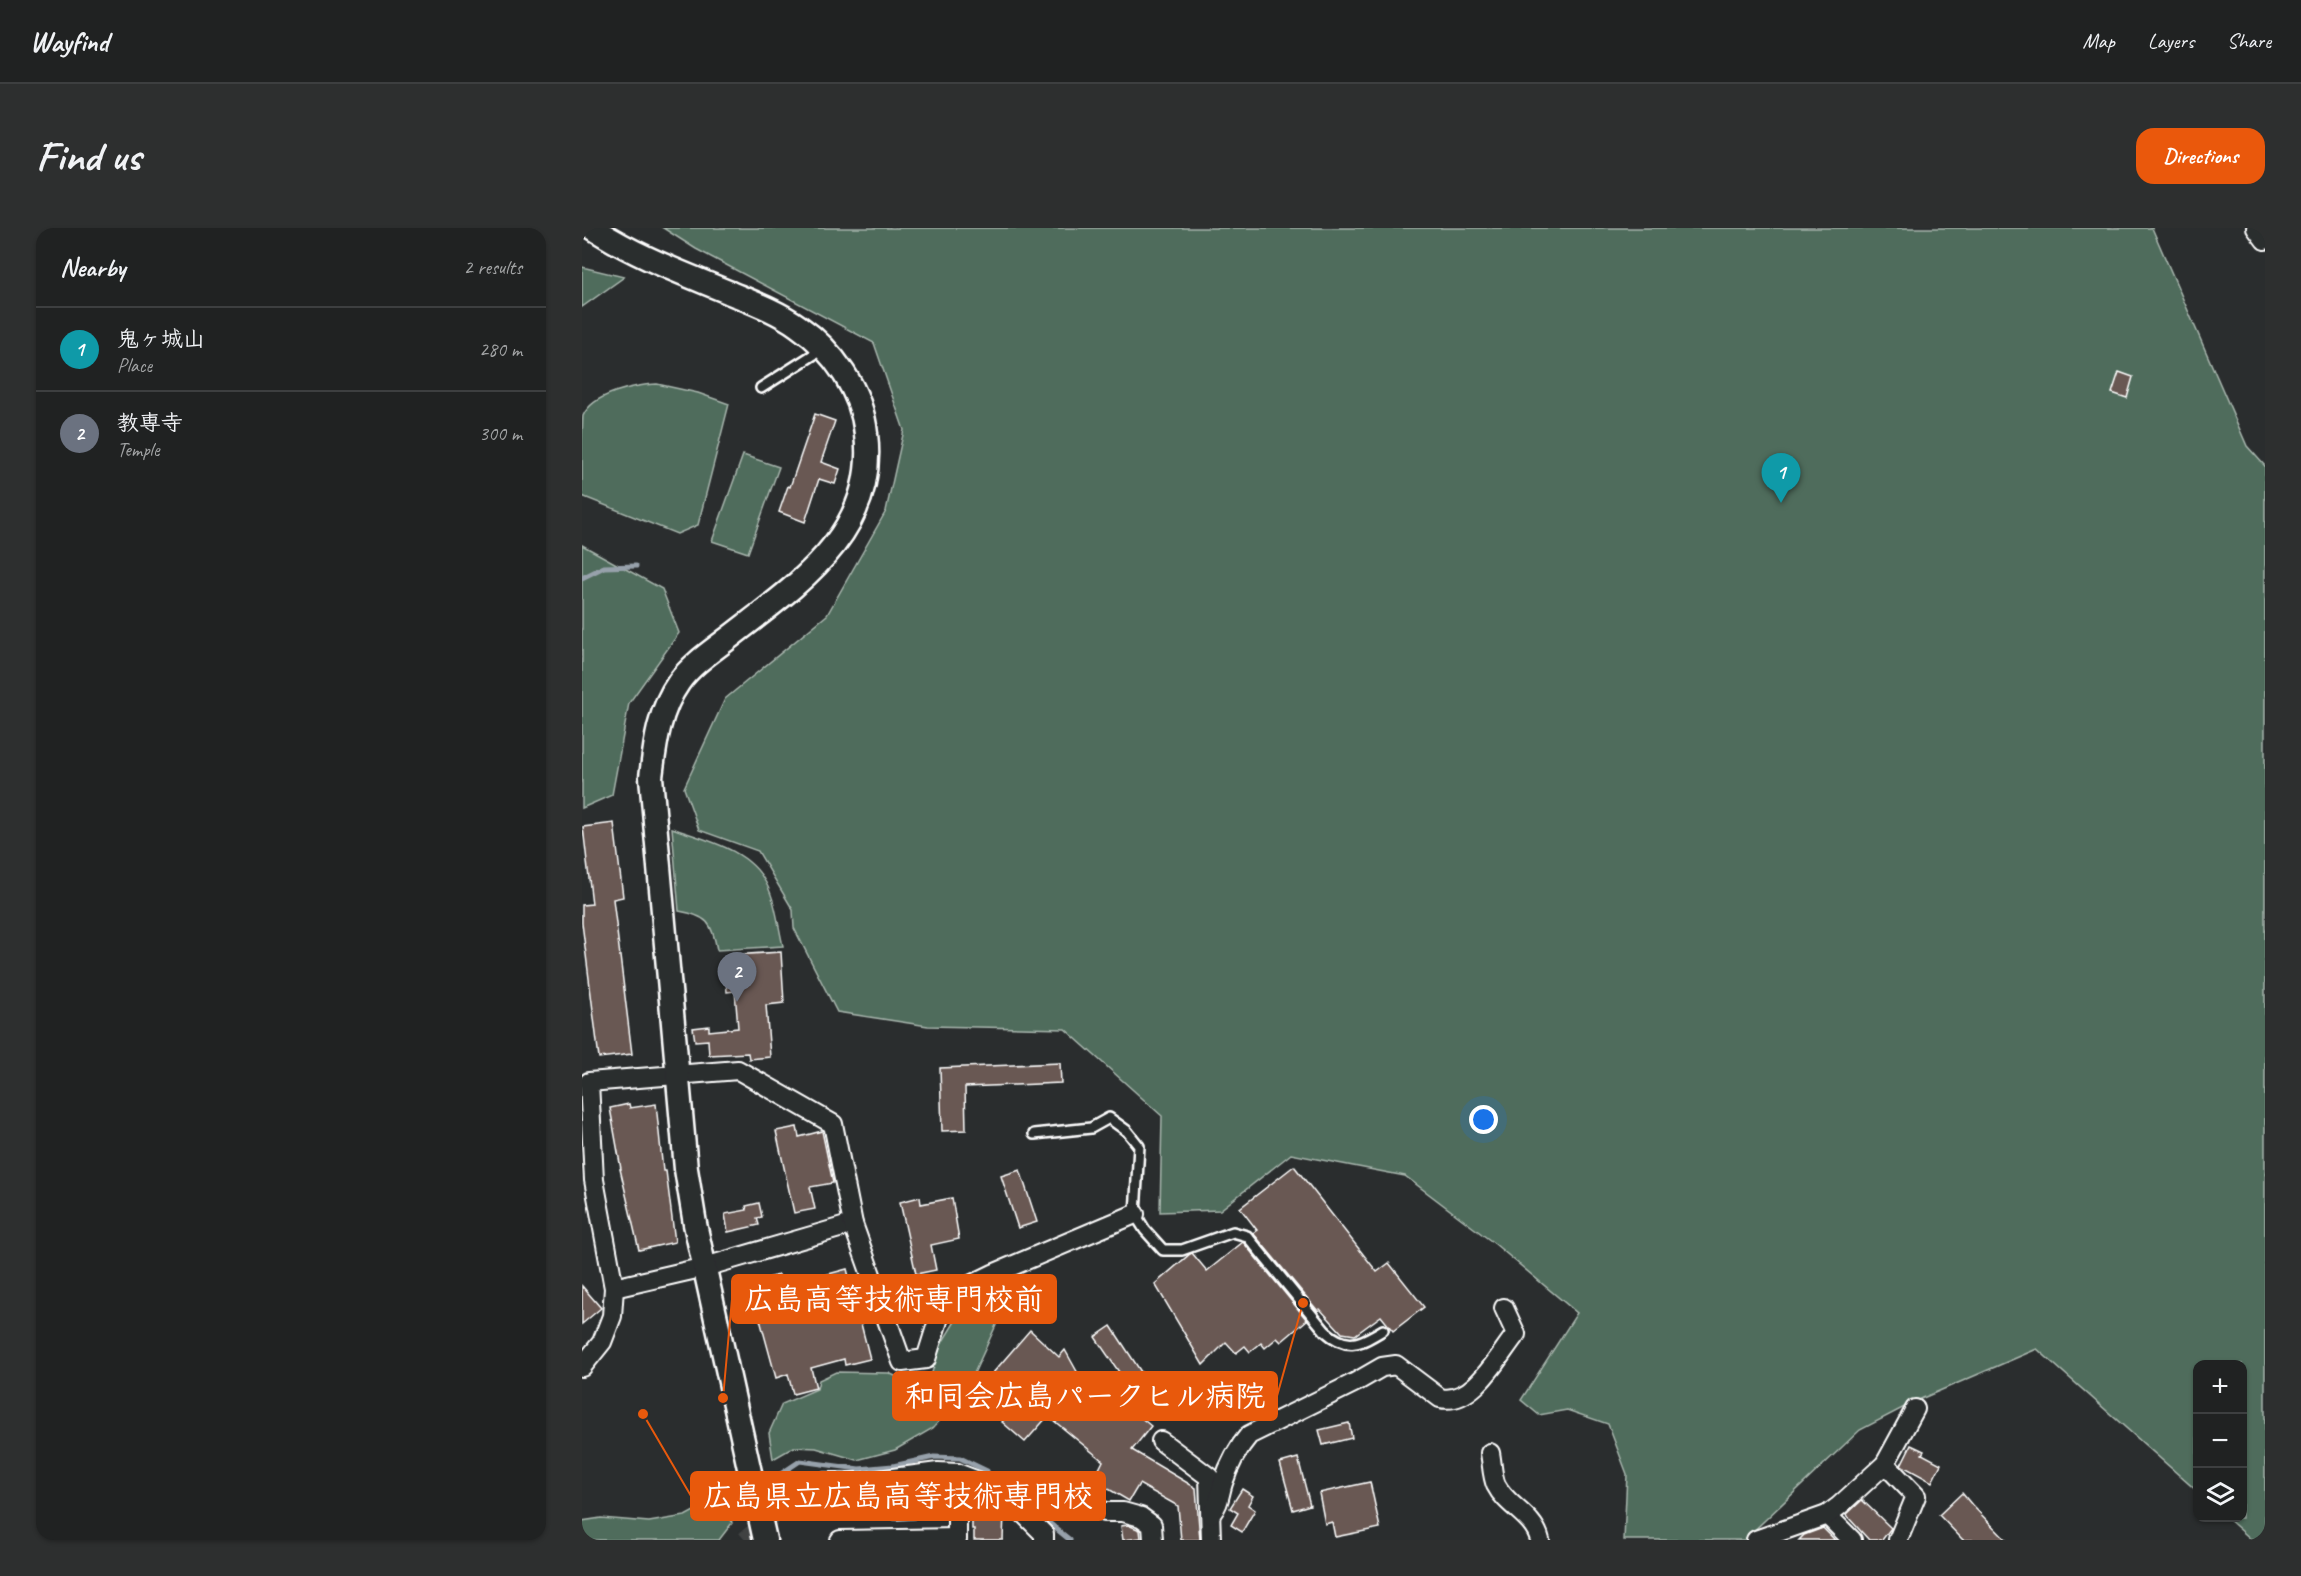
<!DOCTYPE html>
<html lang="en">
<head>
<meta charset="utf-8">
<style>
  :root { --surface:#202222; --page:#2d2f2f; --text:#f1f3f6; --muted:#a2a4a5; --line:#3d3f40; --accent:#ea580c }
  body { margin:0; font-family:Caveat,"Klee One",sans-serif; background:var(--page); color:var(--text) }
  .controls { position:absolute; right:18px; bottom:18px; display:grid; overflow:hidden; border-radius:12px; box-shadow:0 2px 4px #0004 }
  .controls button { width:54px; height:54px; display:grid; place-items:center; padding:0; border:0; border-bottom:2px solid var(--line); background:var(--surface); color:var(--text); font:30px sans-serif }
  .you { position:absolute; left:902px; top:892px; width:21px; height:21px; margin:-15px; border:4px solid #fff; border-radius:50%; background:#1a73e8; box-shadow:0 0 0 9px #1a73e833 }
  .badge { display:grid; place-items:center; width:39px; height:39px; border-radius:50%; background:var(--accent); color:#fff; font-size:20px; font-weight:700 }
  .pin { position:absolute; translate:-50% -50px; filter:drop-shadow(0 2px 3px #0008) }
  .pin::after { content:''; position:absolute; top:32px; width:21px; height:18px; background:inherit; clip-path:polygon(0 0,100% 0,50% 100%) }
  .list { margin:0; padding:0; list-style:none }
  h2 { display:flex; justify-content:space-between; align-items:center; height:78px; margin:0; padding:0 24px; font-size:26px }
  h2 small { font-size:20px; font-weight:400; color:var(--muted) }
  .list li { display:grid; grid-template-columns:39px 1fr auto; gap:18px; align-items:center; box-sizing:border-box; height:84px; padding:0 24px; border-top:2px solid var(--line) }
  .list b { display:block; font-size:22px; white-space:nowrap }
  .list p { margin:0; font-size:20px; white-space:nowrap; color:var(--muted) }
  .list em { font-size:20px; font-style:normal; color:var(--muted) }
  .icon { flex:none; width:33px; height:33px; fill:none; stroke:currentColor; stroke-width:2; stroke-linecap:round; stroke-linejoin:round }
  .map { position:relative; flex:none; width:1683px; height:1312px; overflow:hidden; border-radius:18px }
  header { display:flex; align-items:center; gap:36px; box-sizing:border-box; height:84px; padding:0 30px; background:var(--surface); border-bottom:2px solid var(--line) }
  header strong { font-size:28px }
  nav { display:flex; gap:33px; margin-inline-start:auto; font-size:21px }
  .intro { display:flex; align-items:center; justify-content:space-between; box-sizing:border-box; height:144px; padding:0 36px }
  h1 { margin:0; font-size:42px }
  .button { padding:15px 27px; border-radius:18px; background:var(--accent); color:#fff; font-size:21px; font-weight:700 }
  main { display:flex; gap:36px; padding:0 36px }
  aside { flex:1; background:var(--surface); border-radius:18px; box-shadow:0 2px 4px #0004 }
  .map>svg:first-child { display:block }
  .green { fill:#506c5c; stroke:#a8b6ae; stroke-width:1.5 }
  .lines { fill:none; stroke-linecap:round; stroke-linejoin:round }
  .stream { stroke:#97a1ab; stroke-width:5 }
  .building { fill:#695852; stroke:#fff; stroke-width:1.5 }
  .minor-tunnel { stroke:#3f4243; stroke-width:18; stroke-dasharray:18 9; stroke-linecap:butt }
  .service-casing { stroke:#fff; stroke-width:14 }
  .minor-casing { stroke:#fff; stroke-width:22 }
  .tertiary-casing { stroke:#fff; stroke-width:27 }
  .service { stroke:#2a2d2e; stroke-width:9 }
  .minor { stroke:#2a2d2e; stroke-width:18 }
  .tertiary { stroke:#2a2d2e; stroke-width:22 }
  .leader { fill:none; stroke:#e8590c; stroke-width:2 }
  .callout-dot { fill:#e8590c; stroke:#2a2d2e; stroke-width:2 }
  .callout { fill:#e8590c; stroke:#e8590c; stroke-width:2 }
  .callout-label { font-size:30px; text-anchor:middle; font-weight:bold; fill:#fff }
</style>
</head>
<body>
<header>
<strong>Wayfind</strong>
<nav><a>Map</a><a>Layers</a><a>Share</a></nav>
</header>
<div class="intro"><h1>Find us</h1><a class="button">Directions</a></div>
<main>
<aside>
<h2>Nearby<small>2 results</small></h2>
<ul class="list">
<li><span class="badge" style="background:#0f9aa8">1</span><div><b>鬼ヶ城山</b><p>Place</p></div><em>280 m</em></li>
<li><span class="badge" style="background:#6b7280">2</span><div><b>教専寺</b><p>Temple</p></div><em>300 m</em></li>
</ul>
</aside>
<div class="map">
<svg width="1683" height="1312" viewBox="0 0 1683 1312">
  <rect width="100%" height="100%" fill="#2a2d2e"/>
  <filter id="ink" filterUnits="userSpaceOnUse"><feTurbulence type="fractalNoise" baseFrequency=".0167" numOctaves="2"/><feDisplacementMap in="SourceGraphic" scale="12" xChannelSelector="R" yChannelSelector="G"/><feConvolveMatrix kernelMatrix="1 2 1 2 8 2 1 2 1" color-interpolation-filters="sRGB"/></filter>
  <g filter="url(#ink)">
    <g class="green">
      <path d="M 81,0 L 1570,0 L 1665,218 L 1683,238 L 1683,1312 L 1670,1312 L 1645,1290 L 1660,1290 L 1660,1136 L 1616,1136 L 1615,1263 L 1455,1121 L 1334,1173 L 1278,1202 L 1162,1312 L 1042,1312 L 1045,1246 L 1026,1196 L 985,1182 L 957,1187 L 939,1172 L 995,1085 L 913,1016 L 823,948 L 709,926 L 638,982 L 578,984 L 580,888 L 483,801 L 346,798 L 255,784 L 212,700 L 211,682 L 176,623 L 117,602 L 102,560 L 143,471 L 245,387 L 304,283 L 322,202 L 292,115 L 114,21 Z"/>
      <path d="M 0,39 L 42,49 L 0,79 Z"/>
      <path d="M 75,156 L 116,165 L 147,176 L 116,297 L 95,306 L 0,268 C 0,255 0,196 1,188 C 11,165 53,157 75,156 Z"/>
      <path d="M 161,227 L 197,239 L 166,325 L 130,313 Z"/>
      <path d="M 0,317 L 80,361 L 97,405 L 47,475 L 30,567 L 0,580 Z"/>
      <path d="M 90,600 C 123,612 167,621 184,655 C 194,674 196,697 201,718 L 135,722 C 130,694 125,688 97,683 Z"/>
      <path d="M 411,1063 L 419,1074 L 415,1095 L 383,1165 L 351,1200 L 313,1222 L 275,1232 L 234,1220 L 212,1219 L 191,1231 L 187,1205 L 200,1176 L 235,1161 L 237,1152 L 254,1144 L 307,1145 L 321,1152 L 337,1154 L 349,1148 L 358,1118 L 383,1077 Z"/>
      <path d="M 145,1274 L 150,1295 L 137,1312 L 0,1312 L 0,1293 L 19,1290 L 67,1294 L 103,1288 L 125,1276 Z"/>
    </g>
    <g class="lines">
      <g class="stream">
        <path d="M 0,350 L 22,339 L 54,338"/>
        <path d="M 191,1251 L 218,1233 L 277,1241 L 311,1238 L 352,1229 L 378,1230 L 405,1243"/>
        <path d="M 450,1281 L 488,1312"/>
      </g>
    </g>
    <g class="building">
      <path d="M 1537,144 L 1551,149 L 1545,170 L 1530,165 Z"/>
      <path d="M 233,186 L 253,193 L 239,234 L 258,241 L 253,256 L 237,251 L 223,294 L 197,284 L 206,258 L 208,259 Z"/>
      <path d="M 32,595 L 41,669 L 31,671 L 50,826 L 17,830 L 0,695 L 0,677 L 10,676 L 1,599 Z"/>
      <path d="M 199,724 L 202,775 L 184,777 L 188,829 L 167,831 L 166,825 L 127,827 L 126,812 L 113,813 L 111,800 L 127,798 L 127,803 L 156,800 L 153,763 L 145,764 L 143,740 L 152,739 L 151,727 Z"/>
      <path d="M 478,835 L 479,855 L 383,859 L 384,902 L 360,903 L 358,840 Z"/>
      <path d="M 47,876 L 48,880 L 74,876 L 81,943 L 84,943 L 93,1014 L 57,1022 L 38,941 L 39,941 L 28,880 Z"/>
      <path d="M 215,899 L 217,909 L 240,903 L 251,955 L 228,959 L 233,981 L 212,985 L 194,903 Z"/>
      <path d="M 712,938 L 795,1044 L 807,1035 L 842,1079 L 811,1103 L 799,1088 L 773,1107 L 760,1105 L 738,1081 L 736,1083 L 671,1005 L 675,1002 L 658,980 Z"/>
      <path d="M 438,942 L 455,994 L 436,1000 L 419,948 Z"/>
      <path d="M 338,969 L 339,976 L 370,970 L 377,1011 L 349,1017 L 354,1042 L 334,1046 L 318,974 Z"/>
      <path d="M 177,975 L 180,989 L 175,990 L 177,997 L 146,1004 L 143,986 L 165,982 L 164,978 Z"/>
      <path d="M 661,1014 L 725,1092 L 699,1114 L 695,1110 L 683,1120 L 679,1115 L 668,1124 L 663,1118 L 654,1125 L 644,1114 L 621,1137 L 573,1056 L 608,1026 L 610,1025 L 625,1043 Z"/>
      <path d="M 265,1041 L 288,1131 L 263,1137 L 262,1131 L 229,1140 L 234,1160 L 211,1166 L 206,1146 L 194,1150 L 168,1055 L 197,1047 L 206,1082 L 211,1081 L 212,1083 L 240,1076 L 239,1073 L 245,1072 L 239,1048 Z"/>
      <path d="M 0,1058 L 19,1080 L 0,1096 Z"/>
      <path d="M 529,1098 L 565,1153 L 550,1163 L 513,1109 Z"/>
      <path d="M 448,1102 L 477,1129 L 483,1122 L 502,1156 L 509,1148 L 569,1198 L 550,1222 L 614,1260 L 618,1312 L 599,1312 L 596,1278 L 557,1256 L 547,1273 L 525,1260 L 519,1270 L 505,1265 L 521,1233 L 466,1188 L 443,1214 L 420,1194 L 433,1179 L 404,1153 Z"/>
      <path d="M 767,1195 L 770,1210 L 741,1217 L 737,1202 Z"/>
      <path d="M 1329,1217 L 1342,1223 L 1340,1226 L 1359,1236 L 1350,1254 L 1319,1237 Z"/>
      <path d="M 716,1230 L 728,1277 L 711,1282 L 698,1235 Z"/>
      <path d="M 788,1254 L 798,1300 L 753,1309 L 750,1294 L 743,1296 L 737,1265 Z"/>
      <path d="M 660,1261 L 671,1268 L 666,1277 L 673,1282 L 660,1304 L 649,1297 L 656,1285 L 648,1280 Z"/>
      <path d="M 1380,1265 L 1390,1277 L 1424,1312 L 1381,1312 L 1357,1287 Z"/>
      <path d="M 331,1269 L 332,1291 L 312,1292 L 310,1270 Z"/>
      <path d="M 1280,1272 L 1309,1300 L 1300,1312 L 1287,1312 L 1264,1287 Z"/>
      <path d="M 390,1273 L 408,1274 L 413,1277 L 412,1284 L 422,1284 L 421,1312 L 392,1312 L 392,1301 L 390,1301 Z"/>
      <path d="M 546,1297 L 558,1302 L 559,1310 L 541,1312 L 539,1298 Z"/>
      <path d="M 1241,1300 L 1253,1312 L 1217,1312 L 1222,1307 Z"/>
    </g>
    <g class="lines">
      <path class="minor-tunnel" d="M 163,1312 L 189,1290"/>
      <g class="service-casing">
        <g id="service">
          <path d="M 179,160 L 242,120"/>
          <path d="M 452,906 L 509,900 L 527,890 L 545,903 L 557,918 L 553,986 L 563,1002 L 581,1022 L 600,1022 L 651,1004 L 665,1008 L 743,1103 C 765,1123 778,1116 801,1102"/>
        </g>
      </g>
      <g class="minor-casing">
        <g id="minor">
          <path d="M 1674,0 L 1683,12"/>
          <path d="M 32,1060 L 123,1039 L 271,996"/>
          <path d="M 0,1139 L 20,1114 L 30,1088 L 32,1060 L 12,952 L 7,854 L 156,842 L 251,896 L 271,996 L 320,1134 L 344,1131 L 359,1083 L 370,1066 L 411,1046 L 553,986"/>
          <path d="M 579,1213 L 627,1249 L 629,1312"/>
          <path d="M 908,1225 C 910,1234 910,1248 914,1257 C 925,1279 952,1287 958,1312"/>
          <path d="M 1303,1236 L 1334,1268 L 1316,1312"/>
          <path d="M 375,1245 L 375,1312"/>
          <path d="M 435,1279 L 448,1266 L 490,1271 L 523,1284 L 541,1284 L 559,1289 L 570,1297 L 571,1312"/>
          <path d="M 197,1283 L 242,1254 L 281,1254 L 356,1244 L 375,1245 L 401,1255 L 435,1279 L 462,1306 L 462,1312"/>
          <path d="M 629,1286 C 638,1275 637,1267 641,1255 C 647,1237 655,1221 667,1207 L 774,1154 L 800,1139 L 814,1137 L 858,1170 C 891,1178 916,1128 934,1106 L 922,1080"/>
          <path d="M 1245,1287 L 1270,1312"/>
          <path d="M 258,1312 L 375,1310"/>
          <path d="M 1174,1312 L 1245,1287 L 1257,1278 L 1303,1236 L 1333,1181"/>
        </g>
      </g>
      <g class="tertiary-casing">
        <path id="tertiary" d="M 11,0 C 53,28 100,45 146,64 C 170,74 195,83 216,98 C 251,122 280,163 284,206 C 296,304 216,356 148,409 C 130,423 110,436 97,454 C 77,482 73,516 69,549 L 104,941 L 113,996 L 183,1312"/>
      </g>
      <use href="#service" class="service"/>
      <use href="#minor" class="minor"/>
      <use href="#tertiary" class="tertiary"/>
    </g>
  </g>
  <path class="leader" d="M141 1170L150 1071M721 1075L695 1168M61 1186L109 1268"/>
  <g class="callout-dot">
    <circle cx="141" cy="1170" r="6"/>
    <circle cx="721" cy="1075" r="6"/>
    <circle cx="61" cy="1186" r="6"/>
  </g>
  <g class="callout">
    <rect x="150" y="1047" width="324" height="48" rx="6"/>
    <rect x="311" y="1144" width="384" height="48" rx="6"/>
    <rect x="109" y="1244" width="414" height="48" rx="6"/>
  </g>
  <g class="callout-label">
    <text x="312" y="1081">広島高等技術専門校前</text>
    <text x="503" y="1178">和同会広島パークヒル病院</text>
    <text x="316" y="1278">広島県立広島高等技術専門校</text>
  </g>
</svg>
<div class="controls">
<button>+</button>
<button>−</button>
<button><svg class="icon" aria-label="layers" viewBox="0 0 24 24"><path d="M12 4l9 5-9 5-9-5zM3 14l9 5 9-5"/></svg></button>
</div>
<div class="you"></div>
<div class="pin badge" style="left:1199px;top:275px;background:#0f9aa8">1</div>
<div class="pin badge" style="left:155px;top:774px;background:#6b7280">2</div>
</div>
</main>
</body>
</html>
